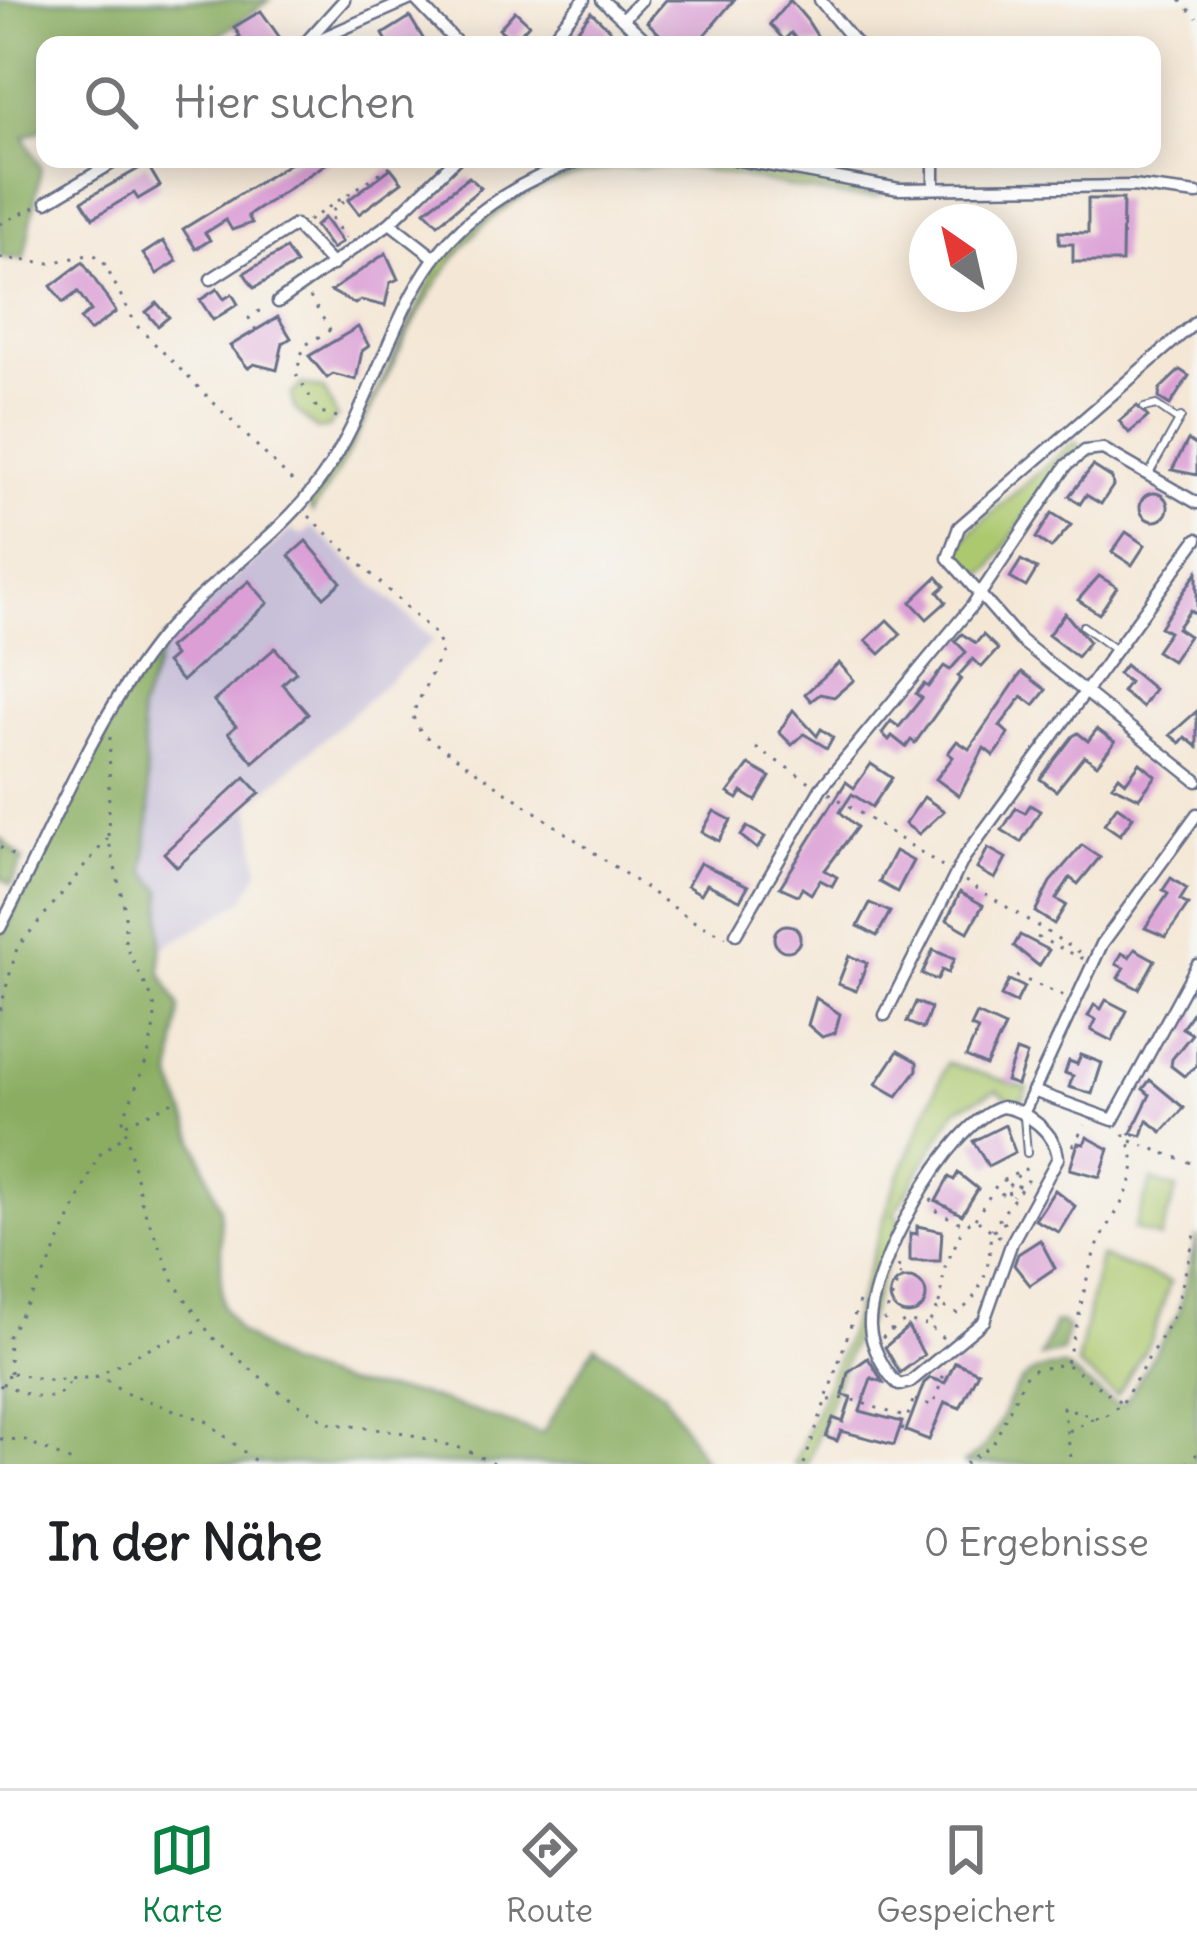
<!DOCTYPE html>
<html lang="de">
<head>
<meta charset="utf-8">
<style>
  :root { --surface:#fff; --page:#f6f6f6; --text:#202124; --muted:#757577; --line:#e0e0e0; --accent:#0b8043 }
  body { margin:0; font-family:Delius,sans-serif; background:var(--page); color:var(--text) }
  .compass { position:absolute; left:909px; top:204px; width:108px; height:108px; border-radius:50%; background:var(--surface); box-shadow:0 6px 30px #0003; rotate:326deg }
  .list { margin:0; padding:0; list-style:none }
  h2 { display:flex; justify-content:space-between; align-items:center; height:156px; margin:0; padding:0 48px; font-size:51px }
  h2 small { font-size:39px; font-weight:400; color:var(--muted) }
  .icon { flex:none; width:66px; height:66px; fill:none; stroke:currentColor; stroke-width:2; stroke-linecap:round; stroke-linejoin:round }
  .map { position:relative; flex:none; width:1197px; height:1464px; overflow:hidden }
  .search { position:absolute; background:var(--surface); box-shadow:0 6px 30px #0003; left:36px; right:36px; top:36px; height:132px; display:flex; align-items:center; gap:30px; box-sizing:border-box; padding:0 42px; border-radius:24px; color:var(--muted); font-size:45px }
  .sheet { height:324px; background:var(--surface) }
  nav { display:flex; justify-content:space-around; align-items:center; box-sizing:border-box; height:168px; border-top:3px solid var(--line); background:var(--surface); font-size:33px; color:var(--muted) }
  nav a { display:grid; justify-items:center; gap:6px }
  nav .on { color:var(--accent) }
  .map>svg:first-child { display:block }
  .industrial { fill:#c8bfd8 }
  .green { fill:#adc970; stroke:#647c67; stroke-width:3 }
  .forest { fill:#8aad62; stroke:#526e60; stroke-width:3 }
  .building { fill:#db9fd6 }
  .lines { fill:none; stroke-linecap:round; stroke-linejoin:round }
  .service-casing { stroke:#676f88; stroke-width:10 }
  .minor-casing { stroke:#676f88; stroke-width:15 }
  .path { stroke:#676f88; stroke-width:3; stroke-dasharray:3 9; stroke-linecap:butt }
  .service { stroke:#fff; stroke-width:6 }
  .minor { stroke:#fff; stroke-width:10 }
</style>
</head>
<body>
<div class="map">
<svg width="1197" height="1464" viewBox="0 0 1197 1464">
  <rect width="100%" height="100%" fill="#f6f6f2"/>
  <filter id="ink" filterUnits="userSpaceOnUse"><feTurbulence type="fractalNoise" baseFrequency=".00833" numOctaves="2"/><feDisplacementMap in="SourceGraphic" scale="24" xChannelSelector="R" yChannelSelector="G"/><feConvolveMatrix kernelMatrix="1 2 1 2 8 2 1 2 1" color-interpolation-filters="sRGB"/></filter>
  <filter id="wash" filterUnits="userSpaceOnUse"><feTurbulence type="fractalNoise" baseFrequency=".004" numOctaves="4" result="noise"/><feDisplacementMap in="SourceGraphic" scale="48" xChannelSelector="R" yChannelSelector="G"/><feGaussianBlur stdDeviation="2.7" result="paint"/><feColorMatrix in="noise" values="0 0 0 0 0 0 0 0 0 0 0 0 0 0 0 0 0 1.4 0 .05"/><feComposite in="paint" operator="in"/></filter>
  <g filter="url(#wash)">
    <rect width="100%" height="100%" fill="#f4e7d5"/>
    <path class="industrial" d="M 312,527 L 434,640 L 250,805 L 259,870 L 244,900 L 163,948 L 162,891 L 145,871 L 150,809 L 140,711 L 167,636 L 291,530 L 303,535 Z"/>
    <g class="green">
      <path d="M 615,159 L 697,159 L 881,195 C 850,206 734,171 692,168 C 428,147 429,341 312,512 L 309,505 L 364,419 L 442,257 L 494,210 L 539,182 Z"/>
      <path d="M 302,384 L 324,389 L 337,417 L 328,428 L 317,430 L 294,408 L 291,395 Z"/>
      <path d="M 1075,441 L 1081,447 L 1061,463 L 990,569 L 981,575 L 965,566 L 959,549 L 971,531 Z"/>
      <path d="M 947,1063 L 1027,1088 L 1024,1098 L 1014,1103 L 997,1090 L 956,1109 L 894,1214 L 901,1218 L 866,1325 L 857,1330 L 807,1464 L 794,1464 L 847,1337 L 892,1193 Z"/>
      <path d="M 1152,1180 L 1177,1189 L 1160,1238 L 1134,1229 Z"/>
      <path d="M 1100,1256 L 1170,1282 L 1152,1338 L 1117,1396 L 1077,1365 Z"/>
    </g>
    <g class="forest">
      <path d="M 0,0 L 270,0 L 206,45 L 45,45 L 45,129 L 24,137 L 41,168 L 24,259 L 0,257 Z"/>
      <path d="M 167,636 L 140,711 L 150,809 L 145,871 L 162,891 L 161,973 L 180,1008 L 172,1078 L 220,1207 L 222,1305 L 239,1332 L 286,1365 L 348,1385 L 420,1394 L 542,1434 L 595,1346 L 663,1392 L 706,1464 L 0,1464 L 0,939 L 123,696 Z"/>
      <path d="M 0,838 L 23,859 L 11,885 L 0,877 Z"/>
      <path d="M 1197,1236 L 1197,1464 L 962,1464 C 1020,1433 992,1365 1065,1367 L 1113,1403 L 1124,1404 L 1178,1314 Z"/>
      <path d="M 1061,1322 L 1068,1328 L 1062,1352 L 1040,1357 L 1055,1323 Z"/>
    </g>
    <g id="blocks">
      <g class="building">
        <path d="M 666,0 L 734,0 L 696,45 L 671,45 L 647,22 Z"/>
        <path d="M 790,0 L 807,20 L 823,45 L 801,45 L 791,33 L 784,40 L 770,24 Z"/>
        <path d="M 261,11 L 285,45 L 227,45 L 240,36 L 234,27 Z"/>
        <path d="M 515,11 L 529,24 L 514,41 L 499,29 Z"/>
        <path d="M 591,12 L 611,31 L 598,45 L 566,45 Z"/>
        <path d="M 410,17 L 427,45 L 389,45 L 383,34 Z"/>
        <path d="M 297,159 L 333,159 L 248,216 L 252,223 L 232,230 L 226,220 L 205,233 L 210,240 L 196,249 L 183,229 Z"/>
        <path d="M 147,164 L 160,186 L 138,199 L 134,193 L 93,218 L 82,201 Z"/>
        <path d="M 391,168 L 402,182 L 359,214 L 348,200 Z"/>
        <path d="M 469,177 L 481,188 L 438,224 L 425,211 Z"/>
        <path d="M 1088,199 L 1123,199 L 1122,262 L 1073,262 L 1073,244 L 1059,244 L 1059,232 L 1088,233 Z"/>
        <path d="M 324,218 L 342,242 L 332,249 L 315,226 Z"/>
        <path d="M 163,241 L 177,261 L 157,274 L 143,254 Z"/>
        <path d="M 286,249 L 296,264 L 254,288 L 244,273 Z"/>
        <path d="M 386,253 L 398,279 L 390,283 L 385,306 L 361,300 L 355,304 L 331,291 Z"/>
        <path d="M 83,262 L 116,312 L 90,331 L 80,319 L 91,311 L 78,292 L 63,303 L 51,286 Z"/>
        <path d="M 217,289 L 224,299 L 232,294 L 238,304 L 213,320 L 200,300 Z"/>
        <path d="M 157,303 L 169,317 L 158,326 L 146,312 Z"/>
        <path d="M 278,317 L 291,338 L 283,343 L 277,370 L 254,364 L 248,368 L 230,346 Z"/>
        <path d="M 358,327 L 369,346 L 362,351 L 356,380 L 333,374 L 327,378 L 309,356 Z"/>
        <path d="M 1180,370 L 1189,376 L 1170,405 L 1159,398 L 1160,389 Z"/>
        <path d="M 1137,406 L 1148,417 L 1129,433 L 1119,421 Z"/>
        <path d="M 1188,440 L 1197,446 L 1197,475 L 1172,470 Z"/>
        <path d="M 1093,466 L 1112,478 L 1113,486 L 1101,504 L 1086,495 L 1080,504 L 1069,496 Z"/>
        <circle cx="1154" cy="507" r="14"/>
        <path d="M 1052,513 L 1071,525 L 1051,548 L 1036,538 Z"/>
        <path d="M 1126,532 L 1145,545 L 1132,565 L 1112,552 Z"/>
        <path d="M 306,541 L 341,582 L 324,597 L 289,556 Z"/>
        <path d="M 1021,560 L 1037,569 L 1026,587 L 1010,578 Z"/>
        <path d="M 1197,572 L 1197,615 L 1190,610 L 1177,628 L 1189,636 L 1172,661 L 1156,651 L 1169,632 L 1160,627 Z"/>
        <path d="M 1099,576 L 1117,587 L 1099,614 L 1078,600 Z"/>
        <path d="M 937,577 L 945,586 L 938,592 L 946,602 L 927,619 L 911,602 Z"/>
        <path d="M 249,581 L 268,603 L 182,681 L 166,663 L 174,656 L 168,648 Z"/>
        <path d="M 1065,613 L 1089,642 L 1077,657 L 1048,635 Z"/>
        <path d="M 887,620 L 901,634 L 880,654 L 866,640 Z"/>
        <path d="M 962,634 L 976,643 L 983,635 L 998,649 L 982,667 L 973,659 L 958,676 L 961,679 L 915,743 L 911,740 L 906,747 L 892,736 L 889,740 L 882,733 L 891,721 L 899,727 L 922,698 L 916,694 L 924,684 L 928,687 L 944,666 L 950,670 L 966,652 L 955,641 Z"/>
        <path d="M 275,648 L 296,672 L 282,684 L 308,714 L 253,762 L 228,733 L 236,726 L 214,701 Z"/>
        <path d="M 839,663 L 854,680 L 834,697 L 820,694 L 811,701 L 805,694 Z"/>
        <path d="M 1125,665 L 1154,689 L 1142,707 L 1122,692 L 1129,682 L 1118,674 Z"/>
        <path d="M 1022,672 L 1046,690 L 1034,705 L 1022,696 L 1000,726 L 1008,733 L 1002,745 L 994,756 L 984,748 L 959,796 L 936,779 L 953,757 L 948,753 L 957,741 L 969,749 Z"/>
        <path d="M 793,710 L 817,736 L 821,729 L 833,737 L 827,748 L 804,734 L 792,745 L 779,732 Z"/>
        <path d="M 1197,711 L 1197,747 L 1185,737 L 1180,743 L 1170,735 Z"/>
        <path d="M 1097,729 L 1115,742 L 1097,765 L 1084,756 L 1056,791 L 1040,779 L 1073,736 L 1078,733 L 1088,741 Z"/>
        <path d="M 1140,763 L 1156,776 L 1139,798 L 1112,785 L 1119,776 L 1126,782 Z"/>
        <path d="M 871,764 L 892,778 L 872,807 L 852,794 L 840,812 L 857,827 L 825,870 L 837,877 L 832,886 L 820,880 L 811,894 L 802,888 L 798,895 L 780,887 L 846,782 L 854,788 Z"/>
        <path d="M 749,765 L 770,777 L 756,801 L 742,792 L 738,799 L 728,793 Z"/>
        <path d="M 245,777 L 260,793 L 177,867 L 164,853 Z"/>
        <path d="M 924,797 L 944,811 L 919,834 L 905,824 Z"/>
        <path d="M 1030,805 L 1040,811 L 1021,842 L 1002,830 L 1016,808 L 1025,813 Z"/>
        <path d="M 1117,806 L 1133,817 L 1120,835 L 1104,824 Z"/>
        <path d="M 714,811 L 731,820 L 719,841 L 702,832 Z"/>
        <path d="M 747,827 L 765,837 L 757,849 L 741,836 Z"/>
        <path d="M 1082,845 L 1100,857 L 1078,884 L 1070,878 L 1056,899 L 1066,905 L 1054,924 L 1035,912 L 1050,882 Z"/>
        <path d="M 988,848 L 1006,858 L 995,879 L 977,869 Z"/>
        <path d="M 895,851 L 913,861 L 897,892 L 879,882 Z"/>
        <path d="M 700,863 L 748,886 L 740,900 L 707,884 L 701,894 L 687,886 Z"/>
        <path d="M 1171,878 L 1187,889 L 1180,900 L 1188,905 L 1166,937 L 1145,928 L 1168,894 L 1163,890 Z"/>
        <path d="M 960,892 L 983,905 L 968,932 L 947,920 Z"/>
        <path d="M 870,903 L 890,912 L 877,936 L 858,926 Z"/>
        <circle cx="787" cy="938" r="13"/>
        <path d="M 1020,935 L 1049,950 L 1039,966 L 1014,946 Z"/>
        <path d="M 1135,949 L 1155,960 L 1139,989 L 1118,978 L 1124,968 L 1116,964 L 1122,953 L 1129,957 Z"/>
        <path d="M 933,950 L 954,959 L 948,973 L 942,970 L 937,980 L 922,974 Z"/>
        <path d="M 849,956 L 867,963 L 856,991 L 838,984 Z"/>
        <path d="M 1009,980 L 1024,987 L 1016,1003 L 1001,996 Z"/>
        <path d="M 816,998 L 840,1014 L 835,1033 L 822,1037 L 808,1025 Z"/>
        <path d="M 1106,1000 L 1127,1011 L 1112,1041 L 1091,1030 L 1096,1020 L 1088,1016 L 1094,1005 L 1101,1009 Z"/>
        <path d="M 916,1002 L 931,1008 L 923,1029 L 907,1022 Z"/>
        <path d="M 1197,1005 L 1197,1066 L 1184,1076 L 1171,1066 L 1172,1059 L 1192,1034 L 1182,1028 Z"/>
        <path d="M 977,1014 L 1005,1027 L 986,1066 L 966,1057 L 978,1030 L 971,1027 Z"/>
        <path d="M 898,1051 L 917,1062 L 917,1070 L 897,1096 L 876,1084 Z"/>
        <path d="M 1016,1051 L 1027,1055 L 1017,1085 L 1006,1081 Z"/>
        <path d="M 1081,1055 L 1102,1063 L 1092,1094 L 1069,1087 L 1073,1076 L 1065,1073 L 1069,1061 L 1077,1064 Z"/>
        <path d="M 1150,1080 L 1184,1108 L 1162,1132 L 1147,1120 L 1142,1136 L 1131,1133 L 1150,1095 L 1143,1089 Z"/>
        <path d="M 1005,1125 L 1015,1152 L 988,1166 L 973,1141 Z"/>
        <path d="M 1087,1137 L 1109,1149 L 1100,1177 L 1070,1169 L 1078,1143 L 1084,1144 Z"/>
        <path d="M 958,1173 L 978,1189 L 962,1215 L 936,1201 L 949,1177 L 954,1180 Z"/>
        <path d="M 1055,1190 L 1075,1206 L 1059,1232 L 1035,1220 Z"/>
        <path d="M 917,1226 L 942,1231 L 940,1261 L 910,1261 L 910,1233 L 917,1234 Z"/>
        <path d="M 1040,1240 L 1055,1268 L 1030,1285 L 1014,1265 L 1018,1254 Z"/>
        <circle cx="908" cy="1296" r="18"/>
        <path d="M 908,1327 L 924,1355 L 900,1373 L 885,1347 Z"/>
        <path d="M 868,1358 L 883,1382 L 871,1378 L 860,1411 L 902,1422 L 894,1445 L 841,1431 L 837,1441 L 826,1437 L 833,1418 L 843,1422 L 851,1397 L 843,1395 L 848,1372 Z"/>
        <path d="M 955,1362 L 978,1372 L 960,1408 L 945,1402 L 929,1440 L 906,1431 L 924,1383 L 930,1378 L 945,1383 Z"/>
      </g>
    </g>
  </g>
  <g filter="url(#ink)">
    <use href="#blocks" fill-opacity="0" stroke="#676f88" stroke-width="3"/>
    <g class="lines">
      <g class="service-casing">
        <g id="service">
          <path d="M 1144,408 L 1156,405 L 1179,421"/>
          <path d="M 1150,472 L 1181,417"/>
          <path d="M 1083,626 L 1114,649"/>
          <path d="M 1024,1117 L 1027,1153"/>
        </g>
      </g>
      <g class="minor-casing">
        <g id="minor">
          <path d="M 416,0 L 459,45"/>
          <path d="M 602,0 L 651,45"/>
          <path d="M 820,0 L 857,45"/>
          <path d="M 623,19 L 641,0"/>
          <path d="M 306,42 L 344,0"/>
          <path d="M 306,45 L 409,0"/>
          <path d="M 546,45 L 584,0"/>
          <path d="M 734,159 L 899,189 L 1133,186 L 1197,194"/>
          <path d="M 934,159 L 934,187"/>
          <path d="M 47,202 L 119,159"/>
          <path d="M 390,223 L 435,258"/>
          <path d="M 211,279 L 295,225 L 333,265"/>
          <path d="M 278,302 L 390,223 L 456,159"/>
          <path d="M 1197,321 L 959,527 L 948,558 L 1020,640 L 1197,781"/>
          <path d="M 0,928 C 51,832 91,724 159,639 C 208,580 276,542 321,479 C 369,413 389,320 434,259 C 469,211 528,176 584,159"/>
          <path d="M 736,934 L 821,788 L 972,606 L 1067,465 L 1085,451 L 1103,449 L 1197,503"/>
          <path d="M 885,1015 L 964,858 L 1197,539"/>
          <path d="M 1033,1091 L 1113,1120 L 1197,965"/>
          <path d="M 1002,1107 C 1026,1110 1056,1133 1058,1158 L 1012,1242 L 984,1321 L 910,1382 L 899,1385 C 885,1373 871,1346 870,1327 C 867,1274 948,1121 1002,1107 Z"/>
          <path d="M 1023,1114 L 1102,944 L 1197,814"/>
        </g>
      </g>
      <g class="path">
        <path d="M 1180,0 L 1197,18"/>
        <path d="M 344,201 L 329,214 L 345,238"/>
        <path d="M 308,221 L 401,159"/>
        <path d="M 0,224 L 35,207"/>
        <path d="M 0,258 L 50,263 L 93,254 L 103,261 L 136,325 L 298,487"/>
        <path d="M 310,297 L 335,338"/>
        <path d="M 256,330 L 249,318 L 266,306"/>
        <path d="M 330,330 L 304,346 L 296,374 L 320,413 L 342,418"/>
        <path d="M 309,516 L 435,634 L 442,651 L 412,715 L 422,734 L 695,922 L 726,937"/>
        <path d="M 110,737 L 108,838 L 125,910 L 125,945 L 154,1002 L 155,1020 L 148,1057 L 123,1119 L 142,1205 L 175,1284 L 212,1337 L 275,1389 L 329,1423 L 405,1433 L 467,1450 L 493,1464"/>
        <path d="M 756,748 L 810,782"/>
        <path d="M 829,793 L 947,869"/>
        <path d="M 0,847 L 19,860"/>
        <path d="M 965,881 L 1084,955"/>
        <path d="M 1037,937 L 1084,959"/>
        <path d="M 1016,976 L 1067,997"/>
        <path d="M 0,1010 L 17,948 L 108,838"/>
        <path d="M 126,1124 L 175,1101"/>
        <path d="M 1131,1141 L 1197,1165"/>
        <path d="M 1073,1146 L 1085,1125"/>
        <path d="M 1010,1192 L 1000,1196 L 1017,1176 L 1021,1180 L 1013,1196"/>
        <path d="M 931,1199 L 938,1212 L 965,1225 L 975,1219 L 1003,1239"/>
        <path d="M 975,1219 L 998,1183 L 1025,1169 L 1028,1179 L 992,1229"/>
        <path d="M 939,1304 L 945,1267 L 963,1228"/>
        <path d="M 892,1331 L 884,1319 L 903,1268 L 897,1266"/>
        <path d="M 882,1338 L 905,1321 L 926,1325"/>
        <path d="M 943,1338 L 928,1325 L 939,1305 L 957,1313 C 982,1298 992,1261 990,1234 L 1011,1217"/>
        <path d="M 1066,1362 C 1078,1328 1082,1294 1092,1260 C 1105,1217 1157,1177 1121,1130"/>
        <path d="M 10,1373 L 8,1337 L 49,1265 L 98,1156 L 125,1134"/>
        <path d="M 12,1373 L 47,1380 L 103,1377 L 125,1393 L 206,1421 L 259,1464"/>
        <path d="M 95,1377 L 153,1346 L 204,1329"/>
        <path d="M 2,1383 C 24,1394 59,1410 70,1379"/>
        <path d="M 0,1387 L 9,1374"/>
        <path d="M 829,1400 L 847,1398 L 907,1418 L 915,1395"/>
        <path d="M 915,1400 L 933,1406 L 945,1371"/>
        <path d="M 1123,1402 L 1175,1313 L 1197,1227"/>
        <path d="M 902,1430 L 906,1419"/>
        <path d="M 1069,1431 L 1094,1418"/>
        <path d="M 0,1439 L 25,1440 L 76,1464"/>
        <path d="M 804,1464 L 861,1296"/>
        <path d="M 965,1464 L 993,1444 L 1028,1371 L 1066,1364 L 1122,1403 L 1101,1419 L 1063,1407 L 1072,1464"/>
        <path d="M 1186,1464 L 1197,1454"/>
      </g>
      <use href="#service" class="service"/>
      <use href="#minor" class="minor"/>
    </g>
  </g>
</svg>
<svg class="compass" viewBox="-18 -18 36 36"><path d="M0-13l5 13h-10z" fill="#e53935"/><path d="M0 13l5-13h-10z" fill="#757577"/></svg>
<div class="search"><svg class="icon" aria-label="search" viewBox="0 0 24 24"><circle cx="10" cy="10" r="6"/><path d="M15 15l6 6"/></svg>Hier suchen</div>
</div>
<section class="sheet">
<h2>In der Nähe<small>0 Ergebnisse</small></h2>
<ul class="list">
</ul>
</section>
<nav>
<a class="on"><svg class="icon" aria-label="map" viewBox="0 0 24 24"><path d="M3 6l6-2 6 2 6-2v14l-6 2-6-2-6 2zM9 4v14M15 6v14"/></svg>Karte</a>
<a><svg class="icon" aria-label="directions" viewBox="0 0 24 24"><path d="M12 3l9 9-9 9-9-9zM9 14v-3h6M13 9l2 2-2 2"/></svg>Route</a>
<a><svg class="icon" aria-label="saved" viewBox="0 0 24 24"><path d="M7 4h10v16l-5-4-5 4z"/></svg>Gespeichert</a>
</nav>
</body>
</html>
